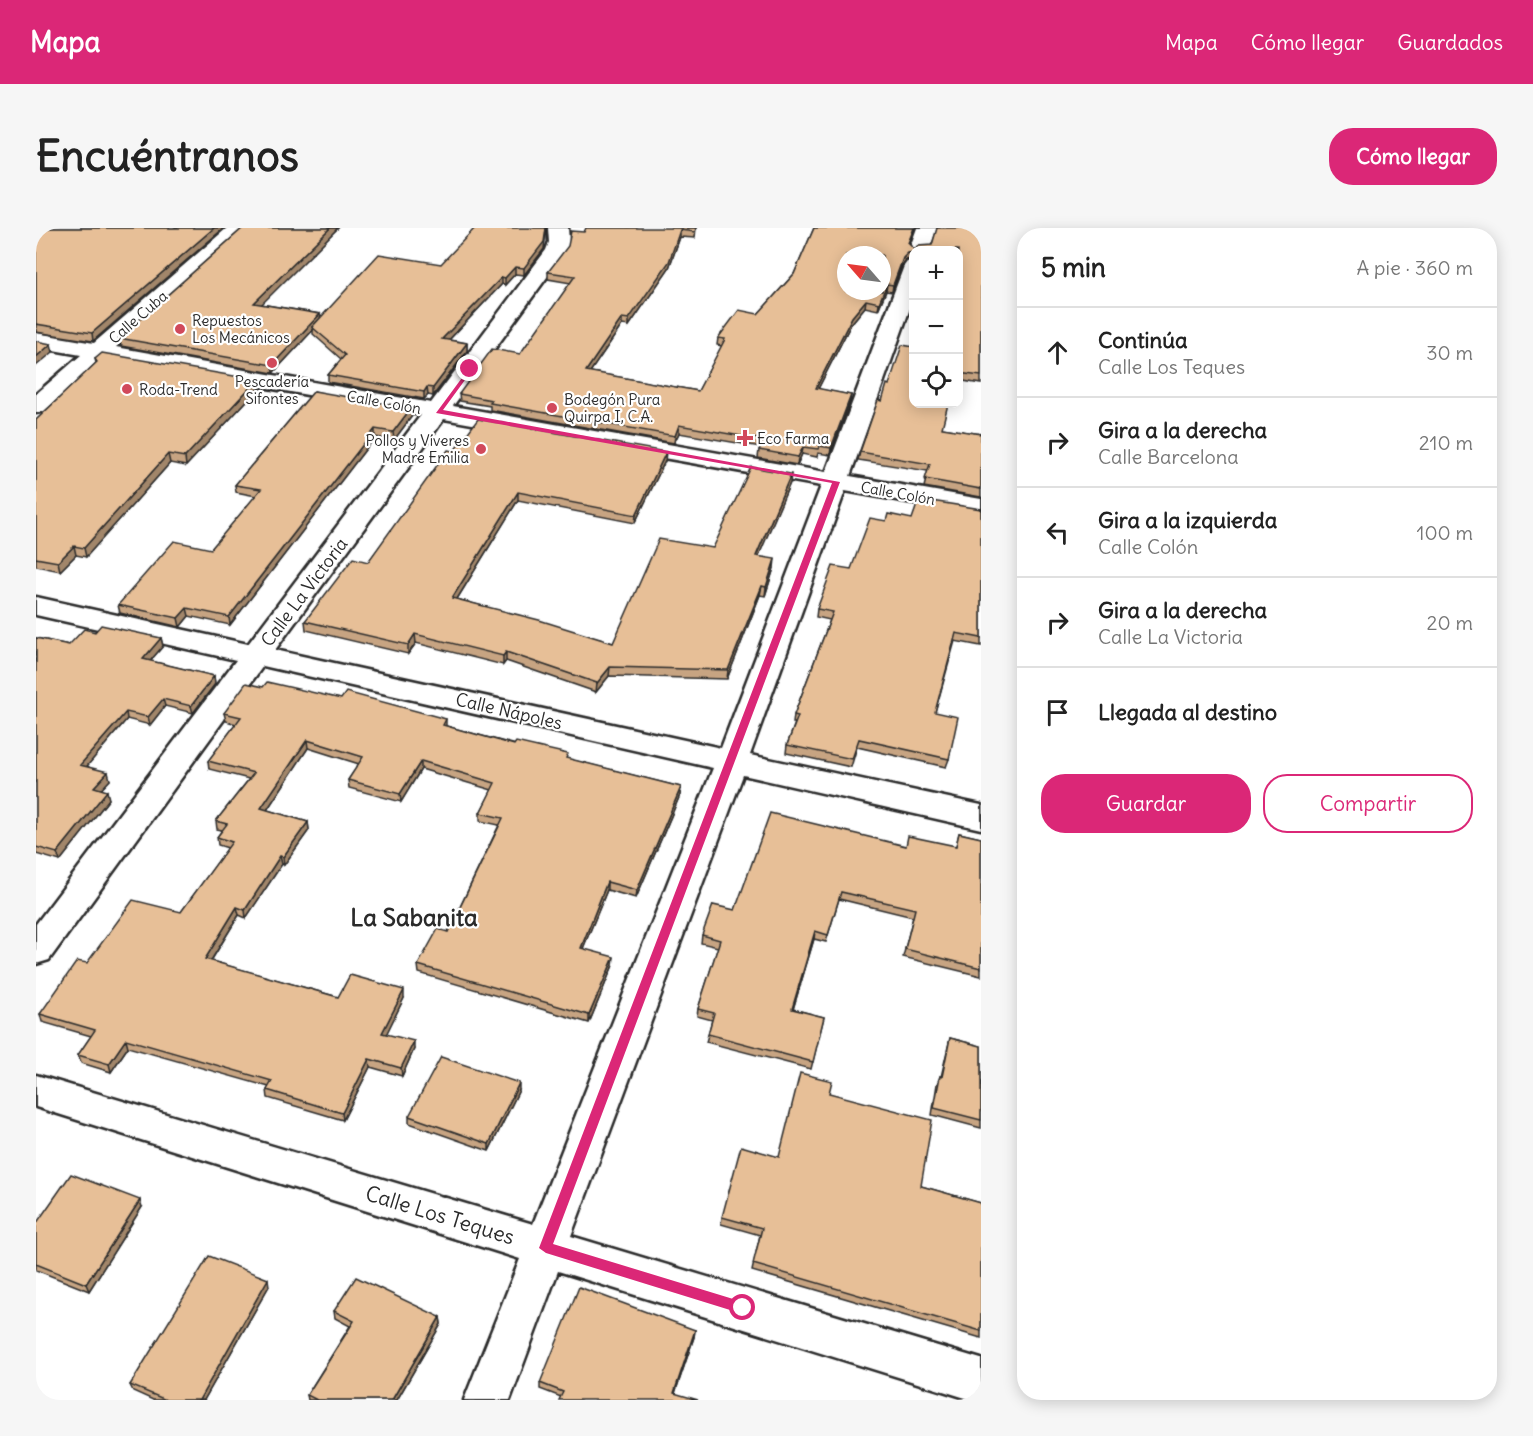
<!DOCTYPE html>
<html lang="es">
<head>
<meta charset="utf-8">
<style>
  :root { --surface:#fff; --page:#f6f6f6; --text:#222; --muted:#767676; --line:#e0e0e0; --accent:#db2777 }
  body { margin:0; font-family:Delius,sans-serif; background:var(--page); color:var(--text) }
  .controls { position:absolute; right:18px; top:18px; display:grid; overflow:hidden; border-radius:12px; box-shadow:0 3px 15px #0003 }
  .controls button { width:54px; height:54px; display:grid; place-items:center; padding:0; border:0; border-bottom:2px solid var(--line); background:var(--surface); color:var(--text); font:30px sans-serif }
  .compass { position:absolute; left:801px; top:18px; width:54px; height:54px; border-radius:50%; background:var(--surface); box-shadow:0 3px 15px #0003; rotate:298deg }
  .stop { position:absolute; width:18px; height:18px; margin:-14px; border:4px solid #db2777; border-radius:50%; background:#fff }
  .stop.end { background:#db2777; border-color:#fff; box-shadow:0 2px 6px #0008 }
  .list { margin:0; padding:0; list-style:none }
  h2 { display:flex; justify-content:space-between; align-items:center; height:78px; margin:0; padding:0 24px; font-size:26px }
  h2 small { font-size:20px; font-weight:400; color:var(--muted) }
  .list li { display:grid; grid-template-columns:39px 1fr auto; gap:18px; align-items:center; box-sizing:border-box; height:90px; padding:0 24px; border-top:2px solid var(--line) }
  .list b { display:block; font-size:22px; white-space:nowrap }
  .list p { margin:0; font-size:20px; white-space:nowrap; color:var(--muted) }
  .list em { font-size:20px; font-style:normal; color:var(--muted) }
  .actions { display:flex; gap:12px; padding:18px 24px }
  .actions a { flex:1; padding:14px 0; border:2px solid var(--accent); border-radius:24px; text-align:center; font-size:21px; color:var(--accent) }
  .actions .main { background:var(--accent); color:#fff }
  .icon { flex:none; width:33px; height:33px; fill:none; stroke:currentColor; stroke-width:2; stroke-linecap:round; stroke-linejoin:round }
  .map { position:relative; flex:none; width:945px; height:1172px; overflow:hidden; border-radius:24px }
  header { display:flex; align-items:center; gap:36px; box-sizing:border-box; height:84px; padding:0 30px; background:var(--accent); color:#fff }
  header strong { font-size:28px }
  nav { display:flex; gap:33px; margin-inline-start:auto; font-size:21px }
  .intro { display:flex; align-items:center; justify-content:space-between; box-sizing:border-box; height:144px; padding:0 36px }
  h1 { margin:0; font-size:42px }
  .button { padding:15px 27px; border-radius:24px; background:var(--accent); color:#fff; font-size:21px; font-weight:700 }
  main { display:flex; gap:36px; padding:0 36px }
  aside { flex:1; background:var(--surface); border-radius:24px; box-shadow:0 3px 15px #0003 }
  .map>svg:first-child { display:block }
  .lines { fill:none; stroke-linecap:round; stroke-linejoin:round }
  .minor-casing { stroke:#2b2b2b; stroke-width:5 }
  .minor { fill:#fff; fill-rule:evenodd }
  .wall { fill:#c7a482; stroke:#2b2b2b; stroke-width:1.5 }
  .shaded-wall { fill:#a2866a; stroke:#2b2b2b; stroke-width:1.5 }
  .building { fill:#e7bf97; stroke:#2b2b2b; stroke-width:1.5; fill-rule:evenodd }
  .route { fill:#db2777 }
  .poi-dot { fill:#d1495b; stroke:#fff; stroke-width:2 }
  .labels { text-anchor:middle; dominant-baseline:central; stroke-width:4.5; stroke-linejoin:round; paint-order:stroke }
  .far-street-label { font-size:15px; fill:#2b2b2b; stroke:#fff }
  .far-poi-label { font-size:15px; fill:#2b2b2b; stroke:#fff; text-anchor:start }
  .street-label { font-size:18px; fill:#2b2b2b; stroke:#fff }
  .near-street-label { font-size:21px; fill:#2b2b2b; stroke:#fff }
  .district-label { font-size:24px; font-weight:bold; fill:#2b2b2b; stroke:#fff }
</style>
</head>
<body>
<header>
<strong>Mapa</strong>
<nav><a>Mapa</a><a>Cómo llegar</a><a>Guardados</a></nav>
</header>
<div class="intro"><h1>Encuéntranos</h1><a class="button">Cómo llegar</a></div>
<main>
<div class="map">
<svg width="945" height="1172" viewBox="0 0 945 1172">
  <rect width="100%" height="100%" fill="#fff"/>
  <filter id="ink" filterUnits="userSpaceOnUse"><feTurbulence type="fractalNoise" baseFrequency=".0167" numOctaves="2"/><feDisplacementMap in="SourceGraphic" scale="12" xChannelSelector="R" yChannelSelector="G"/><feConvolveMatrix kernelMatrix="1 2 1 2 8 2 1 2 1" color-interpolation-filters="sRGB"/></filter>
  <g filter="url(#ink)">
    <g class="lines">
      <g class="minor-casing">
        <g id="minor">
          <path d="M 191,0 L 213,0 L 80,119 L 395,175 L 510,22 L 513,14 L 512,0 L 532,0 L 533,14 L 530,23 L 417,178 L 790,244 L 868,38 L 871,34 L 878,32 L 878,69 L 814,248 L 945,271 L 945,287 L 809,263 L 714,527 L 945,577 L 945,601 L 707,547 L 535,1008 L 945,1131 L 945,1172 L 936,1172 L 522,1043 L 474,1172 L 428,1172 L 484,1031 L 0,879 L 0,847 L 497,996 L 677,540 L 227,438 L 13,732 L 0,736 L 0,696 L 200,432 L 0,387 L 0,369 L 212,416 L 385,187 L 67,131 L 8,183 L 0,185 L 0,166 L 45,127 L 0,119 L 0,105 L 58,115 ZM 408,191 L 785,258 L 685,520 L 239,422 Z"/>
          <path d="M 881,0 L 901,0 L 893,22 L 878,22 L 878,27 L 873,22 Z"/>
        </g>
      </g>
      <use href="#minor" class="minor"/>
    </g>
    <g class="wall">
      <path d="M 0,0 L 188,0 L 57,113 L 0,104 Z"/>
      <path d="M 207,0 L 302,0 L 225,76 L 284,86 L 284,90 L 405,36 L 510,0 L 508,21 L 488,47 L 479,46 L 469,57 L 466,56 L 413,112 L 431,115 L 431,123 L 397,168 L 392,167 L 388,171 L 292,154 L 292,147 L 305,131 L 277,106 L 277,102 L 237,145 L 85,118 L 83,110 Z"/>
      <path d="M 660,0 L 659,10 L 644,9 L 633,40 L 593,98 L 586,97 L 554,144 L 662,163 L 686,118 L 681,117 L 682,110 L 722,86 L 758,46 L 778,0 L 879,0 L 873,16 L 870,32 L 866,37 L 856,64 L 850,63 L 842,82 L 829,79 L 815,96 L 782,161 L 815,167 L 814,174 L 794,227 L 782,225 L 781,229 L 766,226 L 761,237 L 722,230 L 723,222 L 725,219 L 643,205 L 638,215 L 454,182 L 454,178 L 424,173 L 423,166 L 484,126 L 535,55 L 512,51 L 512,44 L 548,4 Z"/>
      <path d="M 945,0 L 945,156 L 922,152 L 922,22 L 896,17 Z"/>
      <path d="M 59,131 L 221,152 L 222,161 L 150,238 L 134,235 L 50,329 L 40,327 L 24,343 L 0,338 L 0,192 L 60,135 Z"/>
      <path d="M 853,157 L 906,200 L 945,206 L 945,269 L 888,259 L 892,243 L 822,232 L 824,224 Z"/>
      <path d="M 278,163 L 376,188 L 358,212 L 339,209 L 194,397 L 153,388 L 144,399 L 84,385 L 82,377 L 175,321 L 220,268 L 200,264 L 199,257 Z"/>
      <path d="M 418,223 L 629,233 L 599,295 L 482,272 L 421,371 L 577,415 L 677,320 L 754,255 L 722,328 L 738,340 L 729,368 L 724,367 L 691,451 L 573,448 L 560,464 L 470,433 L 467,437 L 380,415 L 372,426 L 270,402 L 269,393 L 332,334 Z"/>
      <path d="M 945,281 L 945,418 L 919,413 L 899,484 L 913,531 L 910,539 L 821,519 L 815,539 L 750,525 L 751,517 L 759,495 L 757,495 L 758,487 L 794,392 L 780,389 L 781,381 L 815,341 L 850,293 L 876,291 Z"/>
      <path d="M 59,404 L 125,410 L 127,418 L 114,433 L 178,448 L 179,456 L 157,485 L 129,478 L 114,497 L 91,491 L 51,538 L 74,552 L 65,561 L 73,571 L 24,633 L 0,626 L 0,410 L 33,417 Z"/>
      <path d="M 227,459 L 305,471 L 410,491 L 410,498 L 532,531 L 645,559 L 644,567 L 600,670 L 571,662 L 547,720 L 577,737 L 553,795 L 383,745 L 382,737 L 412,704 L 463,597 L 444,593 L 444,585 L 456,562 L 385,541 L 365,574 L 313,560 L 312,552 L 323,536 L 272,520 L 231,582 L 272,594 L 273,602 L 248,637 L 246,636 L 210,690 L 203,687 L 175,733 L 302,769 L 368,770 L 350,806 L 378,821 L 366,848 L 334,839 L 307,892 L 232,870 L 231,862 L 233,859 L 92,819 L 75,844 L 45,835 L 42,827 L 55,808 L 6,794 L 4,786 L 51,735 L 145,684 L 192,620 L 182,617 L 181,609 L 186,602 L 181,601 L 180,593 L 213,551 L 173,541 L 172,533 L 200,496 L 190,493 L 188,485 Z"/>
      <path d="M 923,605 L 945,610 L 945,748 L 867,729 L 877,689 L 803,671 L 790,714 L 778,711 L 757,781 L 788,789 L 775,841 L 670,814 L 676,792 L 661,788 L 662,781 L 682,719 L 665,715 L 666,707 L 699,682 L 869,618 L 920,618 Z"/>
      <path d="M 914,810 L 945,818 L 945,900 L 896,887 L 901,856 L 904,848 L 905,849 Z"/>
      <path d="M 483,862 L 453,923 L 373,895 L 373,888 Z"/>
      <path d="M 793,865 L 885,958 L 945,975 L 945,1110 L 716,1043 L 724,1007 L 685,996 L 686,989 L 743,929 Z"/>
      <path d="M 106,979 L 53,1063 L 0,1042 L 0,996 Z"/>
      <path d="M 233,1058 L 168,1172 L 117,1172 L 97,1163 L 94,1157 Z"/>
      <path d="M 298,1083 L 404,1089 L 405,1096 L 361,1172 L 272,1172 L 271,1167 L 314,1098 L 299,1090 Z"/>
      <path d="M 659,1102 L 658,1109 L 639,1165 L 525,1169 L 504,1161 L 504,1155 Z"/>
    </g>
    <g class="shaded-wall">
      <path d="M 178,0 L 188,0 L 57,113 L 56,105 Z"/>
      <path d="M 294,0 L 302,0 L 219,83 L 218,75 Z"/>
      <path d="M 510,0 L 508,21 L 488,47 L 488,40 Z"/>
      <path d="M 878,0 L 879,0 L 871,21 L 872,15 Z"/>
      <path d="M 644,2 L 644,9 L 633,40 L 593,98 L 593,91 Z"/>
      <path d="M 878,24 L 878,31 L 870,32 L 866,37 L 856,64 L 857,57 L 867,30 L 872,25 Z"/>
      <path d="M 479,39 L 479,46 L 469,57 L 469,50 Z"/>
      <path d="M 466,49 L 466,56 L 407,118 L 406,111 Z"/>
      <path d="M 851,56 L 850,63 L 842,82 L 843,75 Z"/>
      <path d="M 830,72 L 829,79 L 815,96 L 779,167 L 780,160 L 816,89 Z"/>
      <path d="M 284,86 L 285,94 L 276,99 L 277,102 L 237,145 L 236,137 Z"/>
      <path d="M 586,90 L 586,97 L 550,150 L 550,143 Z"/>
      <path d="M 431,115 L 431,123 L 397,168 L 397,160 Z"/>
      <path d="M 15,116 L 17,124 L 0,138 L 0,129 Z"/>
      <path d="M 221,152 L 222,161 L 150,238 L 149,229 Z"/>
      <path d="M 391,159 L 392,167 L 388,171 L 388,164 Z"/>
      <path d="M 815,167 L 814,174 L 794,227 L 795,220 Z"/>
      <path d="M 375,180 L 376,188 L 358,212 L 357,204 Z"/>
      <path d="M 643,197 L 643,205 L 638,215 L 639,208 Z"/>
      <path d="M 339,201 L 339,209 L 194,397 L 193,389 Z"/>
      <path d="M 767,219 L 766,226 L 761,237 L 762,229 Z"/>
      <path d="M 630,224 L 629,233 L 599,295 L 600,287 Z"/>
      <path d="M 132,226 L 134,235 L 50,329 L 48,320 Z"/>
      <path d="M 755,246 L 754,255 L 719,337 L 720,328 Z"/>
      <path d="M 482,264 L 482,272 L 416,379 L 416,370 Z"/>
      <path d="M 38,318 L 40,327 L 24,343 L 22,334 Z"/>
      <path d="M 739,331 L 738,340 L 729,368 L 730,359 Z"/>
      <path d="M 726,358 L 724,367 L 691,451 L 692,442 Z"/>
      <path d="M 151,380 L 153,388 L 144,399 L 142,390 Z"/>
      <path d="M 379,406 L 380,415 L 372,426 L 372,417 Z"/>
      <path d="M 125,410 L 127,418 L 109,439 L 107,431 Z"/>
      <path d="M 470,424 L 470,433 L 467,437 L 467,428 Z"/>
      <path d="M 574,439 L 573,448 L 560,464 L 561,455 Z"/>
      <path d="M 178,448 L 179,456 L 157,485 L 155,478 Z"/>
      <path d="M 127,471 L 129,478 L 114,497 L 112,489 Z"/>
      <path d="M 90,484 L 91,491 L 46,544 L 44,537 Z"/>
      <path d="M 271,512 L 272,520 L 227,588 L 225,580 Z"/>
      <path d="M 385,533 L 385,541 L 365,574 L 364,566 Z"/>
      <path d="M 72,544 L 74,552 L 60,567 L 58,559 Z"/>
      <path d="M 645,559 L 644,567 L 600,670 L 601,662 Z"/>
      <path d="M 71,563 L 73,571 L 24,633 L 21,625 Z"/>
      <path d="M 272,594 L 273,602 L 248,637 L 247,629 Z"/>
      <path d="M 244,628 L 246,636 L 210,690 L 209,682 Z"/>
      <path d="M 571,654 L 571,662 L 544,728 L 545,720 Z"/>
      <path d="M 201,679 L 203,687 L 171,739 L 169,731 Z"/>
      <path d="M 779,703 L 778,711 L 755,788 L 756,781 Z"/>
      <path d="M 578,729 L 577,737 L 553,795 L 553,787 Z"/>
      <path d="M 368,762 L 368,770 L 347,813 L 346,805 Z"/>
      <path d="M 90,811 L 92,819 L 75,844 L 73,836 Z"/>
      <path d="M 378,813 L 378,821 L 366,848 L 365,840 Z"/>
      <path d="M 333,831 L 334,839 L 307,892 L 306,885 Z"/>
      <path d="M 483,855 L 483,862 L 453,923 L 453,916 Z"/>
      <path d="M 104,972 L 106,979 L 53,1063 L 50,1056 Z"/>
      <path d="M 232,1051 L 233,1058 L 168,1172 L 163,1172 Z"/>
      <path d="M 404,1089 L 405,1096 L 361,1172 L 356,1172 Z"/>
      <path d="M 659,1102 L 658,1109 L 637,1171 L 638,1165 Z"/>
    </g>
    <g class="building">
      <path d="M 0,0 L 178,0 L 56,105 L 0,96 Z"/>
      <path d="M 207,0 L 294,0 L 218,75 L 284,86 L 236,137 L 83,110 Z"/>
      <path d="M 439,0 L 510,0 L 508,14 L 488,40 L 479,39 L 469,50 L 466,49 L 406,111 L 431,115 L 397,160 L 391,159 L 388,164 L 292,147 L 309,127 L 276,99 L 343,26 L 405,36 Z"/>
      <path d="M 550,0 L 660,0 L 659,4 L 644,2 L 633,34 L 593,91 L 586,90 L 550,143 L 662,163 L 689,111 L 682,110 L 703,82 L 722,86 L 758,46 L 778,0 L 878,0 L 872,15 L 879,22 L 878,22 L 878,24 L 872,25 L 867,30 L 857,57 L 851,56 L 843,75 L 830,72 L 816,89 L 780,160 L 815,167 L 795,220 L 784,218 L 782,221 L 767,219 L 762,229 L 723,222 L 728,212 L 643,197 L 639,208 L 454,175 L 456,172 L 423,166 L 456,121 L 484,126 L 539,48 L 512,44 L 532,18 L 535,3 L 548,4 ZM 810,27 L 846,27 L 846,63 L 810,63 Z"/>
      <path d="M 901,0 L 945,0 L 945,148 L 922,145 L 922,22 L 879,22 L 882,18 L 896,17 Z"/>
      <path d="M 0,113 L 15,116 L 0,129 Z"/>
      <path d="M 866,117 L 878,119 L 878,176 L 912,176 L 906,200 L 945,206 L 945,261 L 889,251 L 894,236 L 824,224 L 842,172 L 846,173 L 851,156 L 853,157 Z"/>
      <path d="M 66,125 L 221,152 L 149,229 L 132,226 L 48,320 L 38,318 L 22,334 L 0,330 L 0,192 L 61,134 L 59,131 Z"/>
      <path d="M 278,163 L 375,180 L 357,204 L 339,201 L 193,389 L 151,380 L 142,390 L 82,377 L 138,313 L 175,321 L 225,261 L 199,257 Z"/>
      <path d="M 442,191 L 630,224 L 600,287 L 482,264 L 416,370 L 503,392 L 577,415 L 623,311 L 677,320 L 715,239 L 755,246 L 720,328 L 739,331 L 730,359 L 726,358 L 692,442 L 574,439 L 561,455 L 470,424 L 467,428 L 379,406 L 372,417 L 269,393 L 317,330 L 332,334 L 412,222 L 418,223 Z"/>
      <path d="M 883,271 L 945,281 L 945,410 L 920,405 L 899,484 L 922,489 L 913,531 L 823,511 L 816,531 L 751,517 L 762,488 L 758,487 L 797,384 L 781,381 L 797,338 L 815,341 L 834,290 L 850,293 L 852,286 L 876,291 Z"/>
      <path d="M 65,397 L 125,410 L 107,431 L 178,448 L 155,478 L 127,471 L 112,489 L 90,484 L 44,537 L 72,544 L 58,559 L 71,563 L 21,625 L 0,619 L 0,410 L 33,417 L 48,401 L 59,404 Z"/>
      <path d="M 231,454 L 305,471 L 310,464 L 410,491 L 407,497 L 478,517 L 480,514 L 532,526 L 530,530 L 645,559 L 601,662 L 571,654 L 545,720 L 578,729 L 553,787 L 382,737 L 402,701 L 412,704 L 467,590 L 444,585 L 459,555 L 385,533 L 364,566 L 312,552 L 327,529 L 271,512 L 225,580 L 272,594 L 247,629 L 244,628 L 209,682 L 201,679 L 169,731 L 302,769 L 314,747 L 368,762 L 346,805 L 378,813 L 365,840 L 333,831 L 306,885 L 231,862 L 236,853 L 90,811 L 73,836 L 42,827 L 59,802 L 4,786 L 41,733 L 51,735 L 97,672 L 145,684 L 196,614 L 181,609 L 191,596 L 180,593 L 218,545 L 172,533 L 205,489 L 188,485 L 210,455 L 227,459 Z"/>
      <path d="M 734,585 L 870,618 L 872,608 L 920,618 L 923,605 L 945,610 L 945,740 L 869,721 L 879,681 L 805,664 L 792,707 L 779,703 L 756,781 L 788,789 L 777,834 L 672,806 L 678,785 L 662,781 L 684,712 L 666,707 L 677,677 L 699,682 Z"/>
      <path d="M 914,810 L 945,818 L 945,892 L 898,880 L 904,848 L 906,849 Z"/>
      <path d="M 405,829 L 483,855 L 453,916 L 373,888 Z"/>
      <path d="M 764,845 L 796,853 L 793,865 L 896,892 L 885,958 L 945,975 L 945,1103 L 717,1036 L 726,1000 L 686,989 L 705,918 L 743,929 Z"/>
      <path d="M 35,946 L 104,972 L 50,1056 L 0,1036 L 0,996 Z"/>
      <path d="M 173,1028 L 232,1051 L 163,1172 L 130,1172 L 94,1157 Z"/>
      <path d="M 320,1049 L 404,1089 L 356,1172 L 281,1172 L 271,1167 L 318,1093 L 298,1083 Z"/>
      <path d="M 543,1059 L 659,1102 L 638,1165 L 662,1172 L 523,1172 L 527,1164 L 504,1155 Z"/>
    </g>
  </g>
  <path class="route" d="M 434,139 L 437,141 L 407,182 L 804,254 L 517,1016 L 707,1074 L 712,1076 L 714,1080 L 712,1084 L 707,1086 L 510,1025 L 503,1020 L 796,255 L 400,185 Z"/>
  <g class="poi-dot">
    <circle cx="144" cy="101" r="6"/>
    <circle cx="236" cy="135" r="6"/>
    <circle cx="91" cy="161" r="6"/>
    <circle cx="516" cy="180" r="6"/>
    <path d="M706 201h6v6h6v6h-6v6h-6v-6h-6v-6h6z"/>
    <circle cx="445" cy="221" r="6"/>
  </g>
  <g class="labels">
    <g class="far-street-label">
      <text transform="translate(102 89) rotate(-41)">Calle Cuba</text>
      <text transform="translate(348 174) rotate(10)">Calle Colón</text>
      <text transform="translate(862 265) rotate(10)">Calle Colón</text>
    </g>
    <g class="far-poi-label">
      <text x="156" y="92">Repuestos<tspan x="156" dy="17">Los Mecánicos</tspan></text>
      <text x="236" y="153" text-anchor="middle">Pescadería<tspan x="236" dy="17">Sifontes</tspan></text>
      <text x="103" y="161">Roda-Trend</text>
      <text x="528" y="171">Bodegón Pura<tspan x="528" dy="17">Quirpa I, C.A.</tspan></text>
      <text x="721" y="210">Eco Farma</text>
      <text x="433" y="212" text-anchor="end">Pollos y Víveres<tspan x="433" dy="17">Madre Emilia</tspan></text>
    </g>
    <g class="street-label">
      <text transform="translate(268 364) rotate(-53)">Calle La Victoria</text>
      <text transform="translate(473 483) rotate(13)">Calle Nápoles</text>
    </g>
    <g class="near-street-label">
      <text transform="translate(404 987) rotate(17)">Calle Los Teques</text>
    </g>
    <g class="district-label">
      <text x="378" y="689">La Sabanita</text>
    </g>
  </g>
</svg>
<div class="controls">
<button>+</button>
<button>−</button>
<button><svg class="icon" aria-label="locate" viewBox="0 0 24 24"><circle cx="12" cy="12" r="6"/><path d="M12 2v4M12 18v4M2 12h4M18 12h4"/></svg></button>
</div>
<svg class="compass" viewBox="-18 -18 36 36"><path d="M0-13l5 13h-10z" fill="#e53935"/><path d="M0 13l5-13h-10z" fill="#767676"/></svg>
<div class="stop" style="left:707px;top:1080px"></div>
<div class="stop end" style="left:434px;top:141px"></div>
</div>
<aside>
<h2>5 min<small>A pie · 360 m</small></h2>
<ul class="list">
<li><svg class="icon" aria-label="ahead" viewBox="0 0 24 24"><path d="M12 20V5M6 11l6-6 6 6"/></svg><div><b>Continúa</b><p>Calle Los Teques</p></div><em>30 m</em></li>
<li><svg class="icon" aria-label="right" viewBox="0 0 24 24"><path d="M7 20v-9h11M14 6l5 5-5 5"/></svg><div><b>Gira a la derecha</b><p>Calle Barcelona</p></div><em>210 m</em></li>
<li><svg class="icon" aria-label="left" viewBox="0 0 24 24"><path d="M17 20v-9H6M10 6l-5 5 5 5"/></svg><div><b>Gira a la izquierda</b><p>Calle Colón</p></div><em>100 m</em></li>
<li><svg class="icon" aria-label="right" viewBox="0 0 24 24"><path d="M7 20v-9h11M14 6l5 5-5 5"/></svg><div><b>Gira a la derecha</b><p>Calle La Victoria</p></div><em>20 m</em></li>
<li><svg class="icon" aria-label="arrive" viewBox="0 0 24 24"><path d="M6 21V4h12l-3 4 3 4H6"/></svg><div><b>Llegada al destino</b></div></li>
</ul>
<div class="actions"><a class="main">Guardar</a><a>Compartir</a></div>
</aside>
</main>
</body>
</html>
